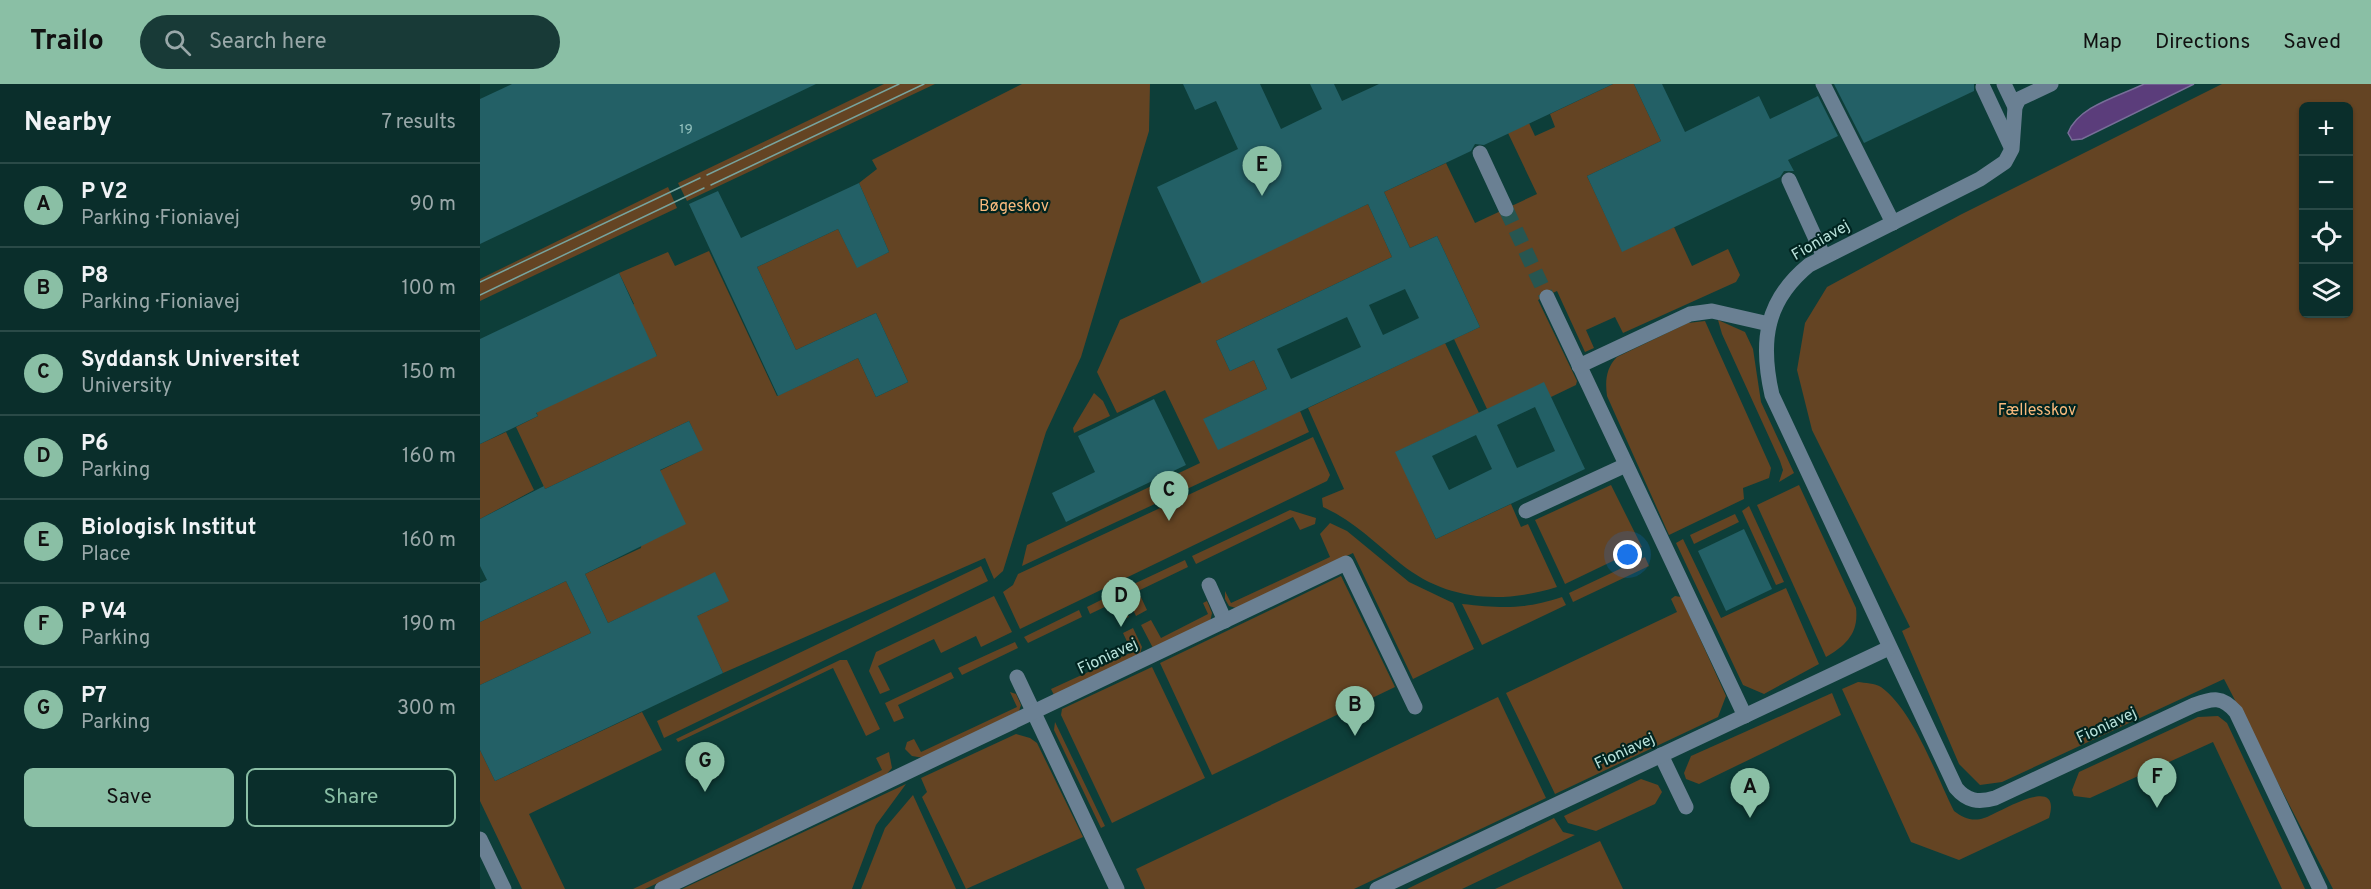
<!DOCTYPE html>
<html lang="en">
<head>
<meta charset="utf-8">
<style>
  :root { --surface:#0a2e2b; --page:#183a37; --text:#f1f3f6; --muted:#99a8a9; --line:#2a4a47; --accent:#8abfa5 }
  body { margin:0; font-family:Overpass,sans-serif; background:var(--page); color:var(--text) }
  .controls { position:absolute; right:18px; top:18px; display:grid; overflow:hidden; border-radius:9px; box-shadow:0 2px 4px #0004 }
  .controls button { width:54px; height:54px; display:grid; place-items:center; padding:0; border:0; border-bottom:2px solid var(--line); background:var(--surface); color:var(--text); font:30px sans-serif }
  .you { position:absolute; left:1148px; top:471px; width:21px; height:21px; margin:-15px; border:4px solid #fff; border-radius:50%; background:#1a73e8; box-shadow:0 0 0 9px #1a73e833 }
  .badge { display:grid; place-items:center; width:39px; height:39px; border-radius:50%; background:var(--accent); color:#111; font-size:20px; font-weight:700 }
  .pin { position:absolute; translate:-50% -50px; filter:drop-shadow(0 2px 3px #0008) }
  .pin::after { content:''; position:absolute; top:32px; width:21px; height:18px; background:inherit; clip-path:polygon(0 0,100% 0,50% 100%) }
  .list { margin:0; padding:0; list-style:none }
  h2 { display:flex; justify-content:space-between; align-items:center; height:78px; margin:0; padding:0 24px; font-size:26px }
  h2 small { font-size:20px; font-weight:400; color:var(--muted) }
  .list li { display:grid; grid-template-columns:39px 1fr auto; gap:18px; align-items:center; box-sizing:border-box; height:84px; padding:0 24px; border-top:2px solid var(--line) }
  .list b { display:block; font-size:22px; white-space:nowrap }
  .list p { margin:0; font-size:20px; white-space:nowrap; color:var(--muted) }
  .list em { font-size:20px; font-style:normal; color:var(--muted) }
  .actions { display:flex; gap:12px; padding:18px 24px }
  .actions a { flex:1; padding:14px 0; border:2px solid var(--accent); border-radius:9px; text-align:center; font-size:21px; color:var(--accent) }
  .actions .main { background:var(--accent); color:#111 }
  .icon { flex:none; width:33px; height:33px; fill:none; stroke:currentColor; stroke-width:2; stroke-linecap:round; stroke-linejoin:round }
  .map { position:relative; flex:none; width:1891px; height:805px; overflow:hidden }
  header { display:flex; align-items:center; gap:36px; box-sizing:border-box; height:84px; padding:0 30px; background:var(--accent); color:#111 }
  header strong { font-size:28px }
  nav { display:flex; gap:33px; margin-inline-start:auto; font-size:21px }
  .search { width:420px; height:54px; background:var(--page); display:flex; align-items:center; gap:15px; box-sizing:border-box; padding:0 21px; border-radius:33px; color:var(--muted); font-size:22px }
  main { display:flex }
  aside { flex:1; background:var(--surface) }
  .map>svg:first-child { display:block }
  .green { fill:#644423; fill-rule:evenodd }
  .water { fill:#5b3d7b; stroke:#776e98; stroke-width:1.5 }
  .building { fill:#236066; fill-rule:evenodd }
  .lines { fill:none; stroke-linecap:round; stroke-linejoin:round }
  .minor-tunnel { stroke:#275651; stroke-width:15; stroke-dasharray:15 8; stroke-linecap:butt }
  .minor { stroke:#6a8093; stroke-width:15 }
  .tram { stroke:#78a49e; stroke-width:1.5 }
  .labels { text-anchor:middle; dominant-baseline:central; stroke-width:4.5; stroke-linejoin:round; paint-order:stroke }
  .number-label { font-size:14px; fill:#93c1bd }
  .park-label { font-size:16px; fill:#f9ba7d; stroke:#002420 }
  .street-label { font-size:16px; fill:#b8e1da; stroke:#002420 }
</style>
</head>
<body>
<header>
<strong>Trailo</strong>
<div class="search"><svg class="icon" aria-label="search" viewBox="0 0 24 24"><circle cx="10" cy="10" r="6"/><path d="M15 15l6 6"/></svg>Search here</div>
<nav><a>Map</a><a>Directions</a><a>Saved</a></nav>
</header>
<main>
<aside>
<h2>Nearby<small>7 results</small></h2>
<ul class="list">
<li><span class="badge">A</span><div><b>P V2</b><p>Parking · Fioniavej</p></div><em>90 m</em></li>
<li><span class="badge">B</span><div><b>P8</b><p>Parking · Fioniavej</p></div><em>100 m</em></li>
<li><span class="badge">C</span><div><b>Syddansk Universitet</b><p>University</p></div><em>150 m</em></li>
<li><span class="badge">D</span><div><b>P6</b><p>Parking</p></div><em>160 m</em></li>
<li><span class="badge">E</span><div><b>Biologisk Institut</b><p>Place</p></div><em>160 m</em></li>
<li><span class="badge">F</span><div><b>P V4</b><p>Parking</p></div><em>190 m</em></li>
<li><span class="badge">G</span><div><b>P7</b><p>Parking</p></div><em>300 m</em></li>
</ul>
<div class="actions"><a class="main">Save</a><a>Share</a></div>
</aside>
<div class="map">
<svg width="1891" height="805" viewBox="0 0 1891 805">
  <rect width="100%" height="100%" fill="#0d3e39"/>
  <g class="green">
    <path d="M 404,0 L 455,0 L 207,117 L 198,99 Z"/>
    <path d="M 542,0 L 670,0 L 669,47 L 601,273 L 566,348 L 523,487 L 514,495 L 505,474 L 243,589 L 228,557 L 157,561 L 248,517 L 235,489 L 128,539 L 105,490 L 161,464 L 167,393 L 222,366 L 209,337 L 65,405 L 36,343 L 58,332 L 35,284 L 177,272 L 163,243 L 86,252 L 154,220 L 139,189 L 188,168 L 195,182 L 229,167 L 297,312 L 378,274 L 396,313 L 428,298 L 396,229 L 316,266 L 277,183 L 358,145 L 377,183 L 409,168 L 379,99 L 397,85 L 392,76 Z"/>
    <path d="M 1133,0 L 1154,0 L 1181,57 L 1107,92 L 1142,167 L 1194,143 L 1212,182 L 1248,165 L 1260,191 L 1256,198 L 1143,249 L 1135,233 L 1106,246 L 1114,264 L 1105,268 L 1077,207 L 1058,216 L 1097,297 L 1096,301 L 1071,313 L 1007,325 L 974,255 L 1000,243 L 957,152 L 930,164 L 904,108 L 966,79 L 995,139 L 1057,110 L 1028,49 L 1049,39 L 1055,52 L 1075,43 L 1070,30 Z"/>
    <path d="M 1742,0 L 1891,0 L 1891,805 L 1853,805 L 1744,595 L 1522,698 L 1500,701 L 1479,680 L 1422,547 L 1430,543 L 1332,346 L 1317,286 L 1325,239 L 1347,203 L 1480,131 ZM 1824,22 L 1868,22 L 1868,230 L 1824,230 Z"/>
    <path d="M 188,103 L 197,124 L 0,217 L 0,195 Z"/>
    <path d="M 888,120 L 912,173 L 736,257 L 750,287 L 774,276 L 787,305 L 724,335 L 820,327 L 829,348 L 542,482 L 547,461 L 720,379 L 685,306 L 637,329 L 617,288 L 640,236 Z"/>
    <path d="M 1238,236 L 1265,248 L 1273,265 L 1281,318 L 1314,389 L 1299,398 L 1303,386 L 1300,377 L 1242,250 Z"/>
    <path d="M 1225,237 L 1291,384 L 1289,394 L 1263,404 L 1264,415 L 1189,451 L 1127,312 C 1125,297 1126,284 1137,273 L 1208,239 Z"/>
    <path d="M 965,259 L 999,329 L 916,368 L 956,455 L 1031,420 L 1041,443 L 1048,440 L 1077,503 C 1022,520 967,517 921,480 C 895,459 874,437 843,423 L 842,414 L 864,405 L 828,324 Z"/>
    <path d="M 614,309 L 623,317 L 630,332 L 594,349 L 593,344 Z"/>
    <path d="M 26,348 L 54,406 L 0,435 L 0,360 Z"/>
    <path d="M 833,353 L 850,391 L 847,397 L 540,545 L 523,508 L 533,501 L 538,490 Z"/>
    <path d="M 1131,401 L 1162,463 L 1085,500 L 1055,436 Z"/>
    <path d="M 1319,401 L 1376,524 C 1379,549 1366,561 1346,573 L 1277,421 Z"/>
    <path d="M 1269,422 L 1304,498 L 1296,501 L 1262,427 Z"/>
    <path d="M 810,426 L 836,434 L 835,440 L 820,446 L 813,433 L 716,480 L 712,472 Z"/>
    <path d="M 1255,430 L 1259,438 L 1214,460 L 1210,451 Z"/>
    <path d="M 850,439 L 867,447 L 929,498 L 973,519 L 994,565 L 933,595 L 873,469 L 756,524 L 749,522 L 745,515 L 745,507 L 751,519 L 850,473 L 840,450 Z"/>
    <path d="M 1203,455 L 1241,534 L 1306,504 L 1339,580 L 1284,610 L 1263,601 L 1196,459 Z"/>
    <path d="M 1165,473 L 1169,482 L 1093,518 L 1089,509 Z"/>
    <path d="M 705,476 L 708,483 L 658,507 L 667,526 L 656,532 L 643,505 Z"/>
    <path d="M 501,482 L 508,497 L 184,654 L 177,637 Z"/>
    <path d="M 861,492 L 915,603 L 732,691 L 680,579 Z"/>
    <path d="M 86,497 L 111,549 L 0,601 L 0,538 Z"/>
    <path d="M 635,509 L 649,533 L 639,537 L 631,520 L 610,530 L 607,523 Z"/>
    <path d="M 514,512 L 532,548 L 501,563 L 496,552 L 461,569 L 454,555 L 398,582 L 410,606 L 400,610 L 389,587 L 396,568 Z"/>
    <path d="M 1195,512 L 1201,513 L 1246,612 L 1238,633 L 1075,710 L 1026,609 L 1197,528 L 1191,515 Z"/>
    <path d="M 1082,513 L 1086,521 L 1002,561 L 982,520 C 1021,524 1043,526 1082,513 Z"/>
    <path d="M 727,517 L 732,529 L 730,538 L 673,564 L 661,541 L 671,536 L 681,554 L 728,530 L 723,519 Z"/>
    <path d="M 599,526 L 602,533 L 548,559 L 544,553 Z"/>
    <path d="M 653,544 L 662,563 L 660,570 L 574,611 L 571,605 L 652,568 L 643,549 Z"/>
    <path d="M 535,558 L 538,564 L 482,591 L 478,584 Z"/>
    <path d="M 360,576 L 367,576 L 400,645 L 386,652 L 353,584 L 198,658 L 196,655 Z"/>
    <path d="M 672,583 L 725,694 L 632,739 L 581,631 L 582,625 Z"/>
    <path d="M 471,588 L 474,594 L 418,621 L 424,634 L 414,638 L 405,619 Z"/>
    <path d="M 1378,598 C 1385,599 1395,599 1401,603 C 1433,626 1456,691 1474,727 C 1483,734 1493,738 1504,734 C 1518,730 1583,687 1569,734 L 1479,776 L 1431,758 L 1362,605 Z"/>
    <path d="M 530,608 L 536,610 L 541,621 L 539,627 L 444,674 L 432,672 L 425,665 L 427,658 L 434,655 L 441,668 L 537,623 Z"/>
    <path d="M 1352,609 L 1361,631 L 1219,700 L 1206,695 L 1204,689 L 1211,672 Z"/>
    <path d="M 1018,613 L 1066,714 L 874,805 L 665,805 L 656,785 Z"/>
    <path d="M 162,628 L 182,666 L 49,730 L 85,805 L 42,805 L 0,717 L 0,666 L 15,697 Z"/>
    <path d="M 1738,632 L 1747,639 L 1825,805 L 1802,805 L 1733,658 L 1610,714 L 1594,712 L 1592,706 L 1599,688 L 1718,633 Z"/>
    <path d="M 575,638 L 625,742 L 621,744 L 574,646 Z"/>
    <path d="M 536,650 L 550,654 L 557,659 L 603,753 L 486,805 L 442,713 L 447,708 L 441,694 Z"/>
    <path d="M 409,668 L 412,684 L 405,692 L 165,805 L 153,805 L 402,686 L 396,674 Z"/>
    <path d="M 1161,695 L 1178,701 L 1182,708 L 1175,720 L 1116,747 L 1088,739 L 1084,732 Z"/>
    <path d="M 426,700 L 396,741 L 372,805 L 202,805 Z"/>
    <path d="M 433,711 L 476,805 L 381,805 L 405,744 Z"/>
    <path d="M 1074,734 L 1083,748 L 1095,751 L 982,805 L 927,805 Z"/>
    <path d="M 1120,757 L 1143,805 L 1015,805 Z"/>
  </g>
  <path class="water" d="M 1664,0 L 1714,0 L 1602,55 L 1592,56 L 1588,49 C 1598,22 1640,12 1664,0 Z"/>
  <g class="building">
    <path d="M 32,0 L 336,0 L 0,160 L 0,15 Z"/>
    <path d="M 703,0 L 780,0 L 801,45 L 842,25 L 830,0 L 854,0 L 862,17 L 899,0 L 1133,0 L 1004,61 L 995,60 L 991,67 L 904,108 L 930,164 L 957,152 L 1000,243 L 738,366 L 723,335 L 787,305 L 774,276 L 750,287 L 736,257 L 912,173 L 888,120 L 722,200 L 677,103 L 758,65 L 736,17 L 715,26 ZM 925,205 L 939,234 L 903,251 L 889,221 ZM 867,233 L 881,263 L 811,295 L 797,265 Z"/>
    <path d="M 1154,0 L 1182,0 L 1205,48 L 1279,12 L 1290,35 L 1338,12 L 1358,52 L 1308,76 L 1314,87 L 1304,87 L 1300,93 L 1142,168 L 1107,92 L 1181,57 Z"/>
    <path d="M 1354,0 L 1494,0 L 1494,7 L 1384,59 Z"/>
    <path d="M 379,99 L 409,168 L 377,184 L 358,145 L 277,183 L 316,266 L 396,229 L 428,298 L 396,313 L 378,274 L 298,312 L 209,120 L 238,107 L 261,154 Z"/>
    <path d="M 139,189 L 177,272 L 56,329 L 58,332 L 0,360 L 0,255 Z"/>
    <path d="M 1064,298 L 1105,385 L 956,455 L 915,368 ZM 1055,323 L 1075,367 L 1037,384 L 1017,341 ZM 996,351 L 1012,385 L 969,406 L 952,372 Z"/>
    <path d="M 674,315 L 706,381 L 586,438 L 572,409 L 615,388 L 598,352 Z"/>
    <path d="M 209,337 L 223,366 L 180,386 L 206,440 L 105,490 L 128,539 L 235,488 L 249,517 L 217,532 L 243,589 L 15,697 L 0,666 L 0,601 L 111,549 L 86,497 L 0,538 L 0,499 L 7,496 L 0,482 L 0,435 L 64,402 L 65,405 Z"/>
    <path d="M 1264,445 L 1292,505 L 1246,527 L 1218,467 Z"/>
  </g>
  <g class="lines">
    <path class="minor-tunnel" d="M 1026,125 L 1067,213"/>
    <g class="minor">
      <path d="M 1343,0 L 1413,139"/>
      <path d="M 1524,0 L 1535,23"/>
      <path d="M 1571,0 L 1539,15 L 1535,23 L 1532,65 L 1525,78 L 1500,95 L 1329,181 C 1285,217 1280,258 1292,311 L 1476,704 C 1487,717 1498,719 1515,714 L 1714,621 C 1733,614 1742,612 1756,628 L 1840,805"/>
      <path d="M 1503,3 L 1531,63"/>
      <path d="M 1000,69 L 1026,125"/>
      <path d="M 1309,96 L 1344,173"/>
      <path d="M 1067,213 L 1265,632"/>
      <path d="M 1099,282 L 1210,230 L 1232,227 L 1289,240"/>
      <path d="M 1046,427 L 1146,381"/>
      <path d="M 729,501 L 745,537"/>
      <path d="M 537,593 L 637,805"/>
      <path d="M 1181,671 L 1206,723"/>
      <path d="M 0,755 L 24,805"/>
      <path d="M 182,805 L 866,479 L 935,623"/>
      <path d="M 897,805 L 1409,564"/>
    </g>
    <g class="tram">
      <path d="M 227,91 L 419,0"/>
      <path d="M 231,101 L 444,0"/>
      <path d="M 0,198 L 220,94"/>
      <path d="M 0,211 L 224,104"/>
    </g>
  </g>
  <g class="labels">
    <g class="number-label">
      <text x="206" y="45">19</text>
    </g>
    <g class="park-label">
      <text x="534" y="123">Bøgeskov</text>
      <text x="1557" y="327">Fællesskov</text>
    </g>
    <g class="street-label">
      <text transform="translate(1341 157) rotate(-30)">Fioniavej</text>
      <text transform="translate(628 573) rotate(-25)">Fioniavej</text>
      <text transform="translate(1627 642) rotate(-25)">Fioniavej</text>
      <text transform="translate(1145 668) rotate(-25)">Fioniavej</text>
    </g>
  </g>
</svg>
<div class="controls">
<button>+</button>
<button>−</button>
<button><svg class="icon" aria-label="locate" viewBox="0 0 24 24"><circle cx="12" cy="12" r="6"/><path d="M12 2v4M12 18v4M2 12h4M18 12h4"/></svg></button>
<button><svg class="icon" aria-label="layers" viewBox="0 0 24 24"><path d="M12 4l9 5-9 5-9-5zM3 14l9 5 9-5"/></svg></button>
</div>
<div class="you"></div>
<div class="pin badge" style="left:1270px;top:734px">A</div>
<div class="pin badge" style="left:875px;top:652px">B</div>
<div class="pin badge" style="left:689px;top:437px">C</div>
<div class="pin badge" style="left:641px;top:543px">D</div>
<div class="pin badge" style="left:782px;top:112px">E</div>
<div class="pin badge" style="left:1677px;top:724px">F</div>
<div class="pin badge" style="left:225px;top:708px">G</div>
</div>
</main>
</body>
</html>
